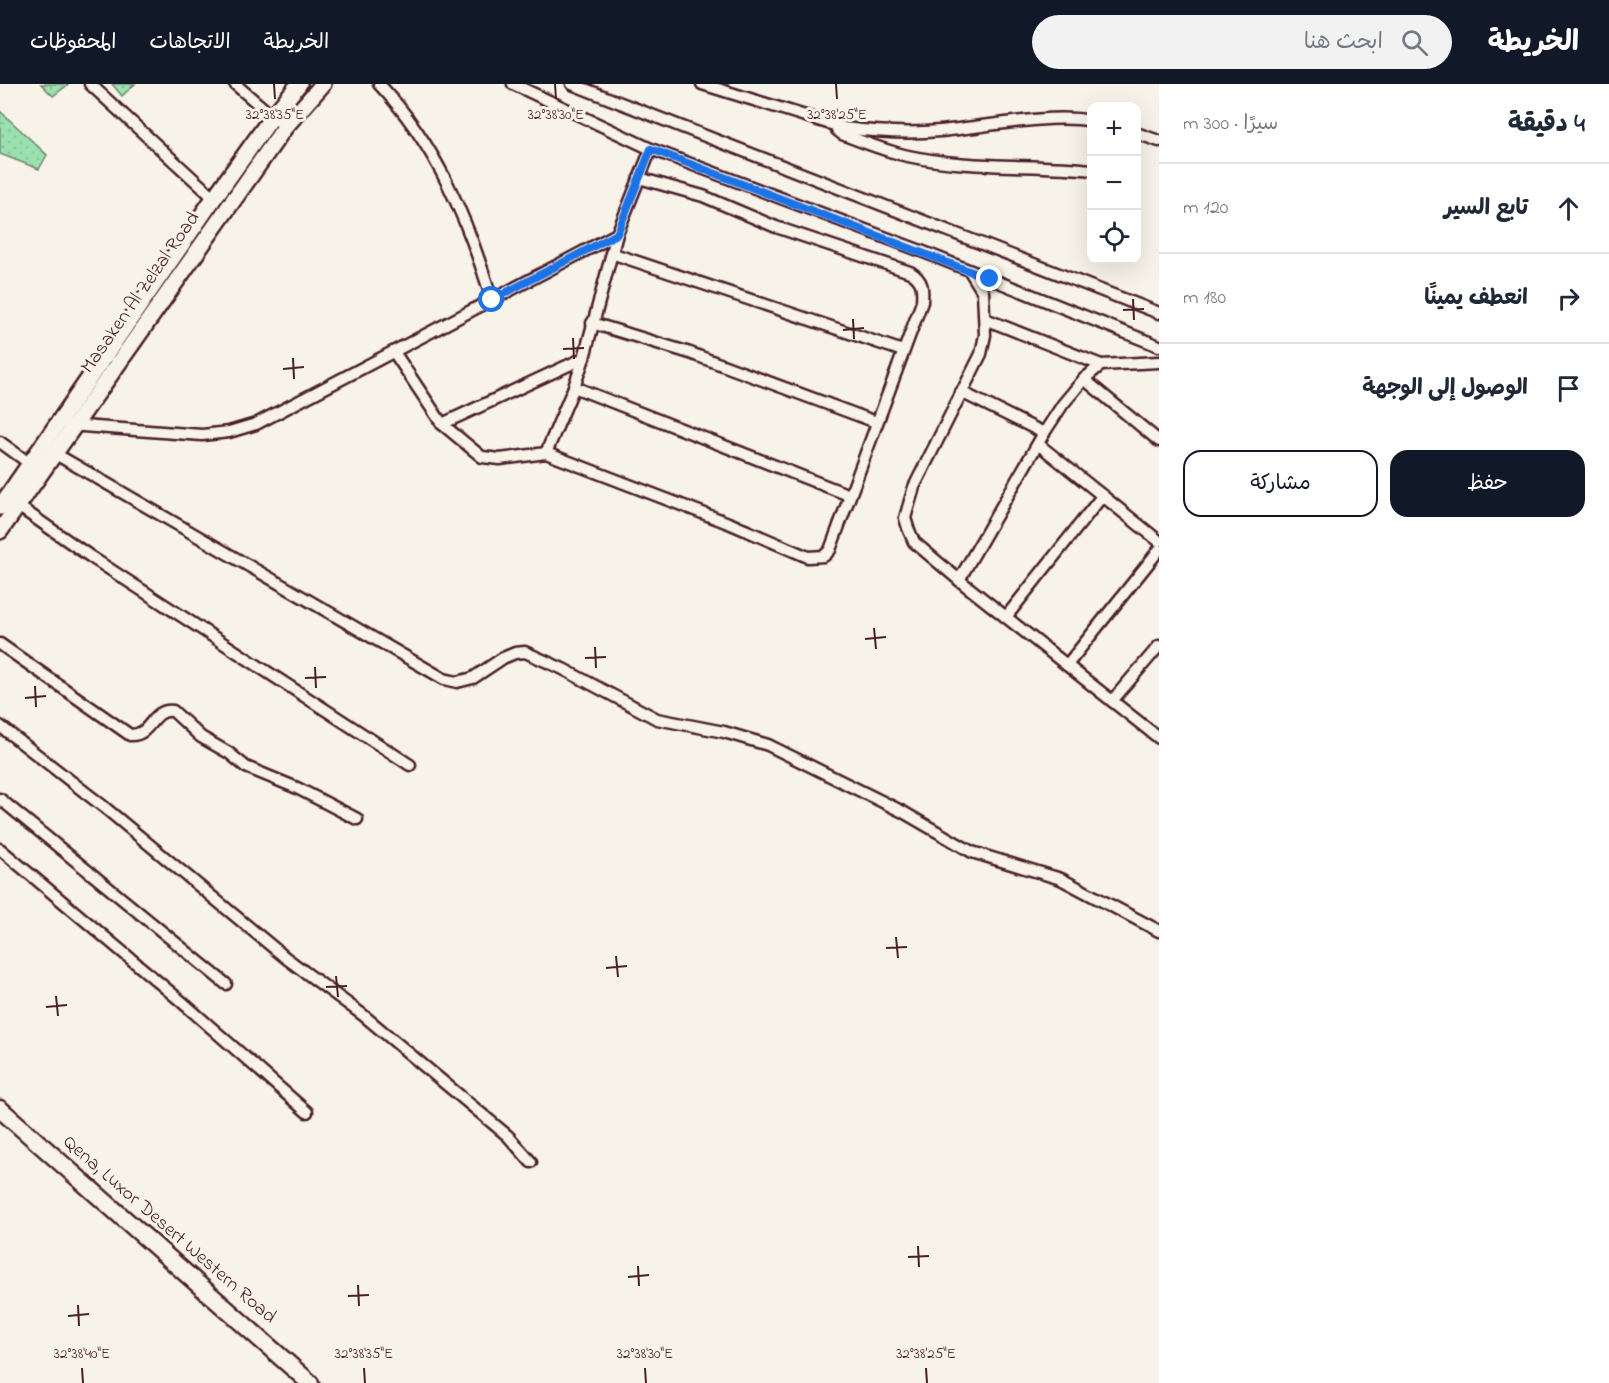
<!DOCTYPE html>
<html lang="ar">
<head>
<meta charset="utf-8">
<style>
  :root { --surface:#fff; --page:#f2f2f3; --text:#1f2937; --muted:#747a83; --line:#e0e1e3; --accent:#111827 }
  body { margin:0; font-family:"Indie Flower","Playpen Sans Arabic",sans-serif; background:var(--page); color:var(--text); direction:rtl }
  .controls { position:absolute; right:18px; top:18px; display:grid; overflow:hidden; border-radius:12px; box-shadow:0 6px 24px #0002 }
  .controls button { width:54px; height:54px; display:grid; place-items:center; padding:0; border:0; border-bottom:2px solid var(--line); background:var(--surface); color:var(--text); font:30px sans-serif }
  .stop { position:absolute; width:18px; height:18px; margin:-14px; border:4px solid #1a73e8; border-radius:50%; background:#fff }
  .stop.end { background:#1a73e8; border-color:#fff; box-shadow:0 2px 6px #0008 }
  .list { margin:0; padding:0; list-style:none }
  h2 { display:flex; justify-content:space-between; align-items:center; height:78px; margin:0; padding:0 24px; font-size:26px }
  h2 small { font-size:20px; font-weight:400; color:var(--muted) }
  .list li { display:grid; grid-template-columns:39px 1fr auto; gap:18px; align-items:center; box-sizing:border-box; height:90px; padding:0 24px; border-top:2px solid var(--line) }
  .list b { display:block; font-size:22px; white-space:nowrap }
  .list em { font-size:20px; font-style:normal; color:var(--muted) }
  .actions { display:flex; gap:12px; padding:18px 24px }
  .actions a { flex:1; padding:14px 0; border:2px solid var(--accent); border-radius:18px; text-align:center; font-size:21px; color:var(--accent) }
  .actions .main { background:var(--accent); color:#fff }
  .icon { flex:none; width:33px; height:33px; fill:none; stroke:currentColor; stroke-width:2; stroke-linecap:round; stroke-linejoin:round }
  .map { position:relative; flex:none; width:1159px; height:1299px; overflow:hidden; direction:ltr }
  header { display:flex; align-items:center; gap:36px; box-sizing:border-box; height:84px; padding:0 30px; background:var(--accent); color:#fff }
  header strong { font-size:28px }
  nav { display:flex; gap:33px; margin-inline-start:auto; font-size:21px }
  .search { width:420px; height:54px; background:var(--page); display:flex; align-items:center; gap:15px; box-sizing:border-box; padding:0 21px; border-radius:33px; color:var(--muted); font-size:22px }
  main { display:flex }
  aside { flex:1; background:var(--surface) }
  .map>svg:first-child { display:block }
  .park { fill:url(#park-dots); stroke:#72806d; stroke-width:1.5 }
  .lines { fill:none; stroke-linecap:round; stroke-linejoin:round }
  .street-casing { stroke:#4a1f2b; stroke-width:15 }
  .secondary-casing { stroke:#4a1f2b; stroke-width:20 }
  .primary-casing { stroke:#4a1f2b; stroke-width:21 }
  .street { stroke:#f7f3e8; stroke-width:10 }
  .secondary { stroke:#f7f3e8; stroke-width:15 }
  .primary { stroke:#f7f3e8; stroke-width:16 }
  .route { stroke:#1a73e8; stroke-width:8 }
  .ticks { fill:none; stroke:#4a1f2b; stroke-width:2 }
  .labels { text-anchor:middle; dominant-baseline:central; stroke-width:6; stroke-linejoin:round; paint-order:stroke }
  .street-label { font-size:20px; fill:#4a1f2b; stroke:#f7f3e8 }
  .ticks-label { font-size:15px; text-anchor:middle; fill:#4a1f2b; stroke:#f7f3e8; stroke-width:6; stroke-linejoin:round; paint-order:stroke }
</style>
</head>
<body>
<header>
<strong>الخريطة</strong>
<div class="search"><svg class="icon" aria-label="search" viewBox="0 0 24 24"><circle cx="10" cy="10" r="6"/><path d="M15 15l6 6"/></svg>ابحث هنا</div>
<nav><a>الخريطة</a><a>الاتجاهات</a><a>المحفوظات</a></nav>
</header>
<main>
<aside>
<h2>4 دقيقة<small>سيرًا · 300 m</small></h2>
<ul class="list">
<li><svg class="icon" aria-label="ahead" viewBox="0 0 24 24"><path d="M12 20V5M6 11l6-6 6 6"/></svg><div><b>تابع السير</b></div><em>120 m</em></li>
<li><svg class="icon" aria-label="right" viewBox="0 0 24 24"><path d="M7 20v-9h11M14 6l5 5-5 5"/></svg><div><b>انعطف يمينًا</b></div><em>180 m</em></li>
<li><svg class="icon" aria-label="arrive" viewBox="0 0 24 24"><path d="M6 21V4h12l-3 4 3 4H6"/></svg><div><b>الوصول إلى الوجهة</b></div></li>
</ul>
<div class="actions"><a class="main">حفظ</a><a>مشاركة</a></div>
</aside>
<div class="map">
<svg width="1159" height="1299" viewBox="0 0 1159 1299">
  <defs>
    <pattern id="park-dots" width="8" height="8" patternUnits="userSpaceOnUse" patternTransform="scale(1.5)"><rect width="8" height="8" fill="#99e1af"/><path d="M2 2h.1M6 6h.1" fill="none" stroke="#85c197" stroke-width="1.8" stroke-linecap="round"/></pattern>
  </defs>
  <rect width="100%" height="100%" fill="#f7f3e8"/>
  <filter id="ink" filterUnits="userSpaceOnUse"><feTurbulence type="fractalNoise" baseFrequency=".0167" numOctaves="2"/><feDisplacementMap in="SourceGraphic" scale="12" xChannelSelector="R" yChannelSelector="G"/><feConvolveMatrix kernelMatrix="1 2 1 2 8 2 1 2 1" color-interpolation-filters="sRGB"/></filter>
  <g filter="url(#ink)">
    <g class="park">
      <path d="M 41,0 L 69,0 L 53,12 Z"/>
      <path d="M 112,0 L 135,0 L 122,12 Z"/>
      <path d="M 0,27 L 47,71 L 39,85 L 0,70 Z"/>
    </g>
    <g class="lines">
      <g class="street-casing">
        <g id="street">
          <path d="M 90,0 L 214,114"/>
          <path d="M 235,0 L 278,37"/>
          <path d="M 379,0 C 437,61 468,137 492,216"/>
          <path d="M 513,0 L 651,65 L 921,167 L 1159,262"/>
          <path d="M 572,0 L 1159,229"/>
          <path d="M 702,0 L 844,44 C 876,48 908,50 940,47 C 985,43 1049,29 1092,37"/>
          <path d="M 837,46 L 842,50 C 863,58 885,67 908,72 C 968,85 1031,80 1092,86"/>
          <path d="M 1136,49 L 1159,57"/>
          <path d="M 611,169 L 903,267"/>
          <path d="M 970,187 L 983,208 L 985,251 L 981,270 L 914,403 L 905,434 L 908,444 L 914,458 L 959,496 L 1159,654"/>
          <path d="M 985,235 L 1101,281"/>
          <path d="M 592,239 L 690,269 L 876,338"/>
          <path d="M 394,268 L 442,340 L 482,373 L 500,375 L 546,369 L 731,440 L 808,473 L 824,472 L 830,466 L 922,218 C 923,204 923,196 910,188 L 776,143 L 703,112 L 639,94"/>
          <path d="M 1084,295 L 1159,357"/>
          <path d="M 574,303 L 849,411"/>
          <path d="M 961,308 L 1044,349"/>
          <path d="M 442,340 L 584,274"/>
          <path d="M 69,341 L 202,351 L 229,348 L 256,340 L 617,150"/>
          <path d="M 0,358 L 29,379"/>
          <path d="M 1038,360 L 1159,457"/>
          <path d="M 54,369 L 444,595 L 457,598 L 473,594 L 503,574 L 515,569 L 525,568 L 563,585 L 657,635 L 724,648 L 768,661 L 903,728 L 972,768 L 1061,795 L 1159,847"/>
          <path d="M 546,369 L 574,303 L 584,274 L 617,150 L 651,65"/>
          <path d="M 18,422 L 91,473 L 410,681"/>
          <path d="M 959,496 L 1044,349 L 1063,320 L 1084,295 L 1101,281 L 1159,278"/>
          <path d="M 1006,533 L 1103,411"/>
          <path d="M 0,560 L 130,651 C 152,652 151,624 173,627 L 201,653 L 229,669 L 246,683 L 297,704 L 357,735"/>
          <path d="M 1067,581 L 1159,466"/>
          <path d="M 1112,617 L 1159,562"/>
          <path d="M 0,642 L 104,723 L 286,874 L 363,931 L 508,1052 L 531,1078"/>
          <path d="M 0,715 L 226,900"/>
          <path d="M 0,765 L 182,918 L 307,1028"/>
        </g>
      </g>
      <g class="secondary-casing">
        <g id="secondary">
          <path d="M 0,423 L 214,114 L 272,33 L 299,0"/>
          <path d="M 0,447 L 285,43 L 323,0"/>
        </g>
      </g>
      <g class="primary-casing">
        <path id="primary" d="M 0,1025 L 310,1299"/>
      </g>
      <use href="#street" class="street"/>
      <use href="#secondary" class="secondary"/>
      <use href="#primary" class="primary"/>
    </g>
  </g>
  <g class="lines" filter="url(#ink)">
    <path class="route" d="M 492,216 L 617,150 L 651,65 L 990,195"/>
  </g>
  <path class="ticks" d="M 274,0 L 275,15M 555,0 L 556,15M 836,0 L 837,15M 1133,215 L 1134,236M 1123,226 L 1144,225M 853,235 L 854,255M 843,246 L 864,244M 573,254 L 574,275M 563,265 L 584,264M 293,274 L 294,295M 283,285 L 304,283M 874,544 L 876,565M 865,555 L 886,553M 595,563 L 596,584M 585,574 L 606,573M 315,583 L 316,604M 305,594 L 326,593M 35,602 L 36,623M 25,614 L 46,612M 896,853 L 898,874M 886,864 L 907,863M 616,872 L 618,893M 606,884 L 627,882M 336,892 L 338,913M 326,903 L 347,902M 56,912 L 58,932M 46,923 L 67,921M 918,1162 L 919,1183M 908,1173 L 929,1172M 638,1182 L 639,1202M 628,1193 L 649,1191M 358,1201 L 359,1222M 348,1212 L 369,1211M 78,1221 L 79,1242M 68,1232 L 89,1230M 82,1284 L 83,1299M 364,1284 L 365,1299M 645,1284 L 646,1299M 926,1284 L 927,1299"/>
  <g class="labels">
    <g class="street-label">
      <text transform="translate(141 209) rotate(-55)">Masaken Al Zelzal Road</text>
      <text transform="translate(169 1146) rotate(41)">Qena, Luxor Desert Western Road</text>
    </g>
  </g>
  <g class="ticks-label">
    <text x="275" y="35">32°38'35"E</text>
    <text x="556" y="35">32°38'30"E</text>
    <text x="837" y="35">32°38'25"E</text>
    <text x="82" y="1274">32°38'40"E</text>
    <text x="364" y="1274">32°38'35"E</text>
    <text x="645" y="1274">32°38'30"E</text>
    <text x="926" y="1274">32°38'25"E</text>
  </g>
</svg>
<div class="controls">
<button>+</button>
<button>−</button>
<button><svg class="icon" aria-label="locate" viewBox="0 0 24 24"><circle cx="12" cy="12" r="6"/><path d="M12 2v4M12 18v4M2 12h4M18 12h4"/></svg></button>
</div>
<div class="stop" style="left:492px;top:216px"></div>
<div class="stop end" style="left:990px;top:195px"></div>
</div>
</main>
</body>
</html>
